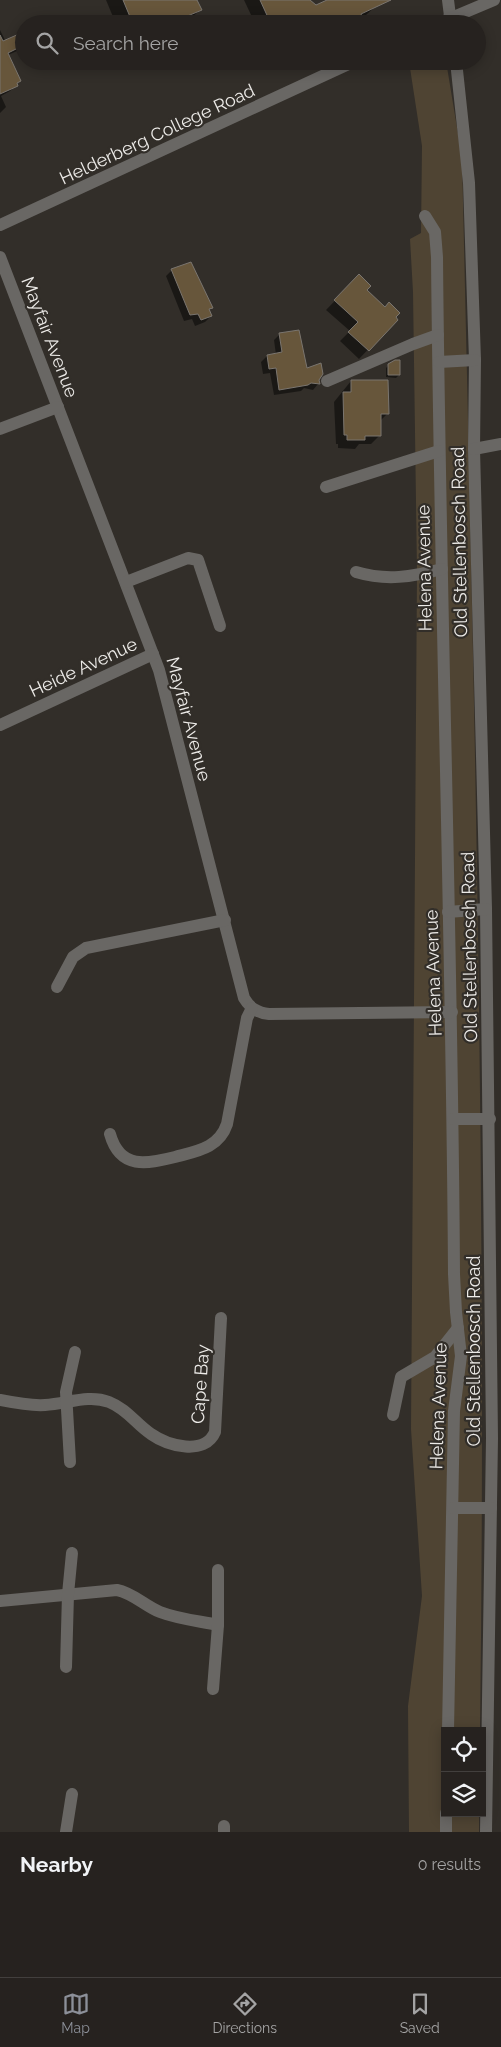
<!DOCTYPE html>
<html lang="en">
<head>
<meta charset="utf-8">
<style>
  :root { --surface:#26221f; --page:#2e2a28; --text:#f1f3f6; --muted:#a4a4a4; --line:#423f3d; --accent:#8c9099 }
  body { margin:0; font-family:Raleway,sans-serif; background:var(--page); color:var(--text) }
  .controls { position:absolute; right:15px; bottom:15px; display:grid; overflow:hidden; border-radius:0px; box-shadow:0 2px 12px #0003 }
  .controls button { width:45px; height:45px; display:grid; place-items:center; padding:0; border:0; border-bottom:1px solid var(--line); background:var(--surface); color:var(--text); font:25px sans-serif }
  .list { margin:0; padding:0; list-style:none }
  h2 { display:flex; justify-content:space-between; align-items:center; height:65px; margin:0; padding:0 20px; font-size:21px }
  h2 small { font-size:16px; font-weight:400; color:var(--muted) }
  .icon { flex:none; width:28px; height:28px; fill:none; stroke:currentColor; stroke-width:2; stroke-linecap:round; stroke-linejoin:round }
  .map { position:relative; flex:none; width:501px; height:1832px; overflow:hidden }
  .search { position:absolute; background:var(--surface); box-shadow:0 2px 12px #0003; left:15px; right:15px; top:15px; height:55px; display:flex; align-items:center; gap:12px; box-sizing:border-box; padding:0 18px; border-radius:28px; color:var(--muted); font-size:19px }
  .sheet { height:145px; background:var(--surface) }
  nav { display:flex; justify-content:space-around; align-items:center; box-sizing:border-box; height:70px; border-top:1px solid var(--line); background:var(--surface); font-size:14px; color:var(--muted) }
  nav a { display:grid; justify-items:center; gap:2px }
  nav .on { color:var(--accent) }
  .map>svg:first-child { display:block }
  .green { fill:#4f4433 }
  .shadow { fill:#0007 }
  .building { fill:#67563b; stroke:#7a756f }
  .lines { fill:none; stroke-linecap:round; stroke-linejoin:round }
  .minor { stroke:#696764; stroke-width:12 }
  .labels { text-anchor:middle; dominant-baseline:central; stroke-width:4.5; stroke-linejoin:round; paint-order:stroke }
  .street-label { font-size:18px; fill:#edebe8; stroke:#322e29 }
</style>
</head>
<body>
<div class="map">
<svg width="501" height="1832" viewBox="0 0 501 1832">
  <rect width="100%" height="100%" fill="#322e29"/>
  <path class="green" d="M 413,61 L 446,61 L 462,158 C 474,682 487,1206 480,1731 L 445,1731 L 445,1813 L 479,1813 L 479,1832 L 409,1832 L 408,1706 L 422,1596 L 411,1429 L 417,572 L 413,292 L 410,239 L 421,233 L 422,146 L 410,68 Z"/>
  <g class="shadow">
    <path d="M 106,0 L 196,0 L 200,10 L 188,21 L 183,24 L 116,24 Z"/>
    <path d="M 244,0 L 308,0 L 316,7 L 330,0 L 373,0 L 376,6 L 356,24 L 258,24 L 254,16 L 252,17 Z"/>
    <path d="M 0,30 L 6,42 L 23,45 L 17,51 L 8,55 L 20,81 L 10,91 L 1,96 L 6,107 L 0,113 Z"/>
    <path d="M 172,270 L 211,308 L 208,311 L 211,316 L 205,322 L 195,326 L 192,319 L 184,321 L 166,276 Z"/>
    <path d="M 359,276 L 366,290 L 396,320 L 359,359 L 340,341 L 350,331 L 326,310 Z"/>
    <path d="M 280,334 L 306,370 L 318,379 L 318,384 L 313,390 L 304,388 L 301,391 L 274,395 L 270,373 L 263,374 L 261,362 L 267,356 L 276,355 L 274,340 Z"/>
    <path d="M 389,365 L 399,375 L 396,378 L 386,377 L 386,368 Z"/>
    <path d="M 351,381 L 387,414 L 380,421 L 380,435 L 371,444 L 359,444 L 355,449 L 338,448 L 338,444 L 336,444 L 334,402 Z"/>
  </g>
  <g class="building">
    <path d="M 123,0 L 197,0 L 202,10 L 185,17 L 180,24 L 133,24 Z"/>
    <path d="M 260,0 L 310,0 L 316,5 L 327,0 L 391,0 L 361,14 L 363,19 L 352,24 L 271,24 Z"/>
    <path d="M 19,34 L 24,45 L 8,53 L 21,81 L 17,83 L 18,86 L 0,94 L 0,35 L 3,41 Z"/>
    <path d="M 191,262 L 213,308 L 209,309 L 212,316 L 201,320 L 198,314 L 190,315 L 171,269 Z"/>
    <path d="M 359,274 L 371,286 L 367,290 L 385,307 L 389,302 L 400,313 L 396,317 L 398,320 L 369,351 L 348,332 L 358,322 L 334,300 Z"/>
    <path d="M 299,330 L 307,368 L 321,363 L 323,374 L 319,380 L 320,384 L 311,383 L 308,385 L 279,390 L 276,368 L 269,369 L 267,355 L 282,352 L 279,333 Z"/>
    <path d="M 395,360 L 400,360 L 400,375 L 388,375 L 388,364 Z"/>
    <path d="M 351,380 L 388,380 L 389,414 L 381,414 L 381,436 L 365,436 L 365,440 L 347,440 L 347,435 L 344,435 L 343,392 L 351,392 Z"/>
  </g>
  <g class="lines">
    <g class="minor">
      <path d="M 448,0 L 451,24"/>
      <path d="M 437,24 L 494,0"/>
      <path d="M 456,61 L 469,183 L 475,360 L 474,449 L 486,909 L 492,1438 L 486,1832"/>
      <path d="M 425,216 L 435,232 L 437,257 C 440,596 452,935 454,1274 L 456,1312 L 461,1356 L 454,1411 L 448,1731"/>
      <path d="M 0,225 L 355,61"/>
      <path d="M 0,257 L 159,670 L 244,998 C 250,1008 257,1013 269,1014 L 452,1012"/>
      <path d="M 439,362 L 475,360"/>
      <path d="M 327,381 L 413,344 L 438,335"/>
      <path d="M 0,429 L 58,407"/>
      <path d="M 474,449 L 501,444"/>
      <path d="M 326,487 L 439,451"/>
      <path d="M 356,572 C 386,581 412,577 442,569"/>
      <path d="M 126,582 L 188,558 L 198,560 L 220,626"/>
      <path d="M 0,725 L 153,654"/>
      <path d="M 448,912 L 486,909"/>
      <path d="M 57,987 L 73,957 L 86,948 L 225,920"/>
      <path d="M 453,1119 L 490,1119"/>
      <path d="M 110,1134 C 120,1170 147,1164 175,1157 C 197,1151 219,1148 227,1124 L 247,1018 L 252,1008"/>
      <path d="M 0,1400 C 15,1403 30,1406 45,1405 C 67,1404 88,1394 109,1402 C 127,1409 136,1424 151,1434 C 168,1446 205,1456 215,1432 L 221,1318"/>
      <path d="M 393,1415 L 401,1377 L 435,1357 L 458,1328"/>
      <path d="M 70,1462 L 66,1392 L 75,1352"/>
      <path d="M 453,1508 L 491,1508"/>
      <path d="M 0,1601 L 117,1590 C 133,1593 145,1606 160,1612 C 178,1619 199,1621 218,1625"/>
      <path d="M 66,1667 L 68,1594 L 72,1553"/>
      <path d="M 213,1689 L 218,1625 L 218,1570"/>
      <path d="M 224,1826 L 224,1832"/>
      <path d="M 66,1832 L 72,1794"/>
      <path d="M 446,1832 L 446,1813"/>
    </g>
  </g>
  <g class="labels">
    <g class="street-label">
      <text transform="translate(157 134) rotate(-25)">Helderberg College Road</text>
      <text transform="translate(50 337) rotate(69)">Mayfair Avenue</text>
      <text transform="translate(459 542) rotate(-91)">Old Stellenbosch Road</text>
      <text transform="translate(424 568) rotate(-91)">Helena Avenue</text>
      <text transform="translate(83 667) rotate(-25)">Heide Avenue</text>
      <text transform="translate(189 719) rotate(75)">Mayfair Avenue</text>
      <text transform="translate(469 947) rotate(-91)">Old Stellenbosch Road</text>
      <text transform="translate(433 973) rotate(-92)">Helena Avenue</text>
      <text transform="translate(473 1351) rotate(-90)">Old Stellenbosch Road</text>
      <text transform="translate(200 1384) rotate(-86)">Cape Bay</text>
      <text transform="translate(438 1406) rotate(-88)">Helena Avenue</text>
    </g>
  </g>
</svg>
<div class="controls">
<button><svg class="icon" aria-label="locate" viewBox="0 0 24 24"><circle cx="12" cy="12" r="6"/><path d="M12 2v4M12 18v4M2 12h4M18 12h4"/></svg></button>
<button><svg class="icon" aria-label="layers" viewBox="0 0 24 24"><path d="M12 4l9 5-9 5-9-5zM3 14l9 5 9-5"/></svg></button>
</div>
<div class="search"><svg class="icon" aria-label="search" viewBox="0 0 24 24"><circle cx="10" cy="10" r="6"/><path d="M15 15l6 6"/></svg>Search here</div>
</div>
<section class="sheet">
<h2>Nearby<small>0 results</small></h2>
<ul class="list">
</ul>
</section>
<nav>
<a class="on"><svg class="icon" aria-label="map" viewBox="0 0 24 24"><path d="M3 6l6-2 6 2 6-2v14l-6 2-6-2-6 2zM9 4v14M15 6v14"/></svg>Map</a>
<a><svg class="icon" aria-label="directions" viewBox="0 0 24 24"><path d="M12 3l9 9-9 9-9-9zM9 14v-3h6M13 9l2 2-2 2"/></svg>Directions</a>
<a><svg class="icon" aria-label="saved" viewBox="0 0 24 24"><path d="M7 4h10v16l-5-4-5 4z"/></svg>Saved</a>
</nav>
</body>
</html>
